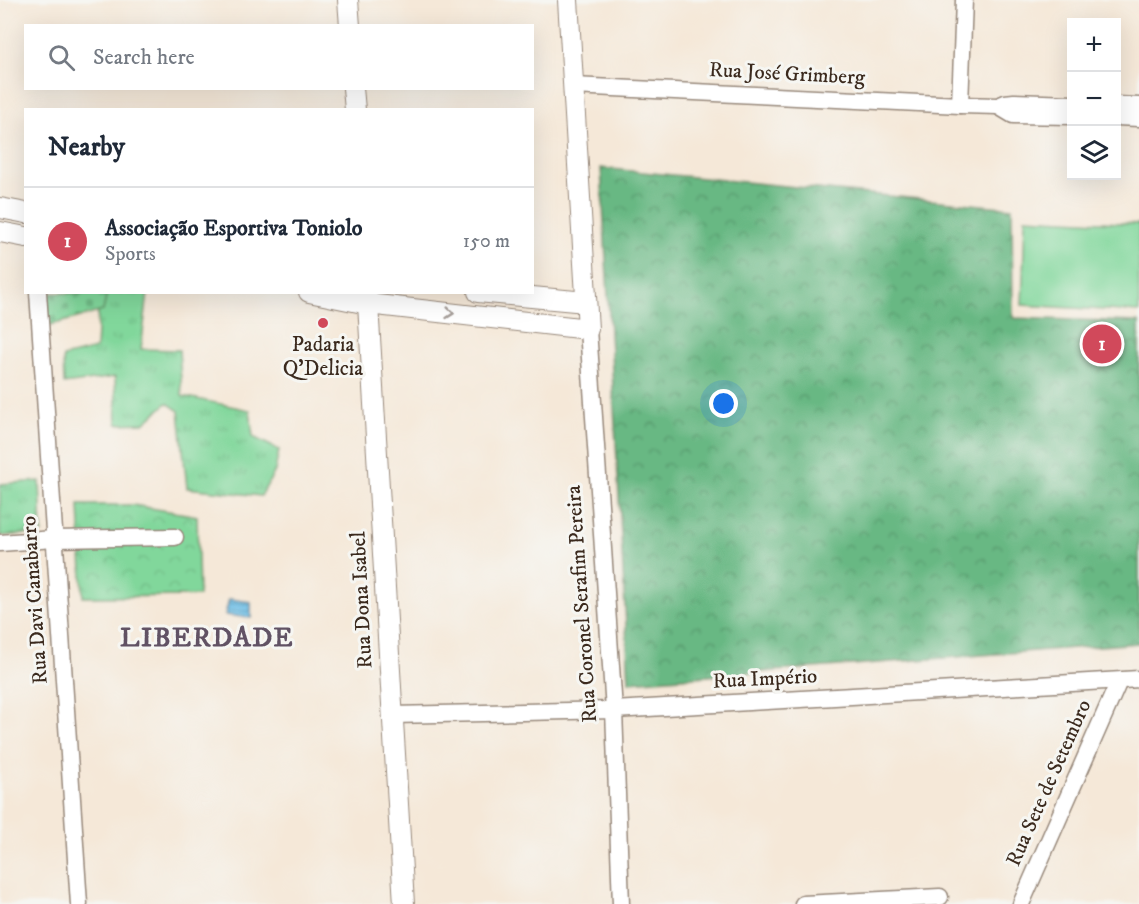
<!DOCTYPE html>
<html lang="en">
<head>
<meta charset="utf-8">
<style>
  :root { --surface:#fff; --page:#f2f2f3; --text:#1f2937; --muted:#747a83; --line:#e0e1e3; --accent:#d1495b }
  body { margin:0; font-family:"IM FELL DW Pica",serif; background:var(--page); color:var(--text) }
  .controls { position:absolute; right:18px; top:18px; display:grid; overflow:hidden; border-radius:0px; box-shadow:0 6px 24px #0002 }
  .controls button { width:54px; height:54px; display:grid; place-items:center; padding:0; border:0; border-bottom:2px solid var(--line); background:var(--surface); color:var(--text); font:30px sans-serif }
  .you { position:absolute; left:724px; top:404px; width:21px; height:21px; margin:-15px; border:4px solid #fff; border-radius:50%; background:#1a73e8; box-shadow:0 0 0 9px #1a73e833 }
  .badge { display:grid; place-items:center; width:39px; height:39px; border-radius:50%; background:var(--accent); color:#fff; font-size:20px; font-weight:700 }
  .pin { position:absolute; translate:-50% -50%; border:3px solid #fff; box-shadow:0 2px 6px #0006 }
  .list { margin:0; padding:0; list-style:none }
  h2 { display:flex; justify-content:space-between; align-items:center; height:78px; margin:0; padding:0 24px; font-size:26px }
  h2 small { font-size:20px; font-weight:400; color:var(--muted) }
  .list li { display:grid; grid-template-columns:39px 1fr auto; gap:18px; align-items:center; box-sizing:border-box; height:108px; padding:0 24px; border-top:2px solid var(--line) }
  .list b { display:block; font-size:22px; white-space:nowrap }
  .list p { margin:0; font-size:20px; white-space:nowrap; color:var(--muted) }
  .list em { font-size:20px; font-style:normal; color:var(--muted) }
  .icon { flex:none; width:33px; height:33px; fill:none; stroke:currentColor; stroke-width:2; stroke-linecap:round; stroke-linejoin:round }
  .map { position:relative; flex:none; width:1139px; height:904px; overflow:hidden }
  .search { position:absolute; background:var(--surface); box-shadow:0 6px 24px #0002; left:24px; top:24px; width:510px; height:66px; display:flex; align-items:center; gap:15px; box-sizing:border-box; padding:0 21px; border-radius:0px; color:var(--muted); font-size:22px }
  .panel { position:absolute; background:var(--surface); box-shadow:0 6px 24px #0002; left:24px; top:108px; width:510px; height:186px; border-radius:0px }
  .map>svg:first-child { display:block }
  .grass { fill:url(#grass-tufts); stroke:#5e805c; stroke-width:1.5 }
  .forest { fill:url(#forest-crowns); stroke:#527150; stroke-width:1.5 }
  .cemetery { fill:url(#cemetery-stones); stroke:#5e805c; stroke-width:1.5 }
  .park { fill:url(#park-crowns); stroke:#5e805c; stroke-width:1.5 }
  .garden { fill:#81d79b; stroke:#5e805c; stroke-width:1.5 }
  .water { fill:url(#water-rules); stroke:#527482; stroke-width:1.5 }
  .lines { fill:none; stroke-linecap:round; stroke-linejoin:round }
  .minor-casing { stroke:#98897b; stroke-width:19 }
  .tertiary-casing { stroke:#98897b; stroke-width:22 }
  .minor { stroke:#fff; stroke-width:16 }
  .tertiary { stroke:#fff; stroke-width:20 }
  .oneway { stroke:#a79f9a }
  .poi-dot { fill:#d1495b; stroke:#f6f6f2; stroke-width:2 }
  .labels { text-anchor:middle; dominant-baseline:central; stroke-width:6; stroke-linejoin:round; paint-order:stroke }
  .street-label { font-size:21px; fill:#3b2a1e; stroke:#f6f6f2 }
  .poi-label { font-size:21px; fill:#3b2a1e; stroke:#f6f6f2 }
  .district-label { font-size:27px; font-weight:bold; letter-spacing:1.5px; fill:#615264; stroke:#f6f6f2 }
</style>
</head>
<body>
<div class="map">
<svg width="1139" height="904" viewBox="0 0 1139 904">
  <defs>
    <pattern id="grass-tufts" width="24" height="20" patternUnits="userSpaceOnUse" patternTransform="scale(1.5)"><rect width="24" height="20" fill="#81d79b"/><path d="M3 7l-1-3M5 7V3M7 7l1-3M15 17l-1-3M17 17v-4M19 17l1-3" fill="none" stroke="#70b985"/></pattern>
    <pattern id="forest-crowns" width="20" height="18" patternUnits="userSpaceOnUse" patternTransform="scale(1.5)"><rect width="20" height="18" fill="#68b883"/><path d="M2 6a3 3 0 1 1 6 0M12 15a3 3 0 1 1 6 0" fill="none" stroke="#57966b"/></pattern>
    <pattern id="cemetery-stones" width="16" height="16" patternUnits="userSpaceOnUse" patternTransform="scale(1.5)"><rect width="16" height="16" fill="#81d79b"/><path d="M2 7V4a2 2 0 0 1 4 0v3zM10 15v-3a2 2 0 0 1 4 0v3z" fill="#70b985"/></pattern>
    <pattern id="park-crowns" width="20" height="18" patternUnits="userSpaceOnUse" patternTransform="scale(1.5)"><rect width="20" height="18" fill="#81d79b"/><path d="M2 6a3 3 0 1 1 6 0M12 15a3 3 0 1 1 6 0" fill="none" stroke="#70b985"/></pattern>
    <pattern id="water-rules" width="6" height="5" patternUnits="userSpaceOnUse" patternTransform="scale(1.5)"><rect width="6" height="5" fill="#6abee7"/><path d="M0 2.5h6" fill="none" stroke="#589bbb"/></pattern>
  </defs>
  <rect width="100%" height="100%" fill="#f6f6f2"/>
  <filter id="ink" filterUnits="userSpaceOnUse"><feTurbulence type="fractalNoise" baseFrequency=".0167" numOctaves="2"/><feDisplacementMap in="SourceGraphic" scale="12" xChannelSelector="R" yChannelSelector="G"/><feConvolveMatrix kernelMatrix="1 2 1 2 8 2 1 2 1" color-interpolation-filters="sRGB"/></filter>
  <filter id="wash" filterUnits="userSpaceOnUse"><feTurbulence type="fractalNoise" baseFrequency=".008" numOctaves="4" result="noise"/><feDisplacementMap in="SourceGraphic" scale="24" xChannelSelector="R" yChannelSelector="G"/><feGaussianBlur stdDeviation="1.35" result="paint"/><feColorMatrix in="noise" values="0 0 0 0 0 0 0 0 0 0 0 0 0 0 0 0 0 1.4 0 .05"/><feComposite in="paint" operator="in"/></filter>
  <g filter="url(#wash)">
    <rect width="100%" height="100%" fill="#f5e8d8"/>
    <g class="grass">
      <path d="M 99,293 L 148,293 L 141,349 L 179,350 L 182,396 L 250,410 L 253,437 L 279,450 L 275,471 L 261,496 L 187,488 L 179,411 L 167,403 L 144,423 L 117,424 L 115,377 L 64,384 L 63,357 L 96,349 Z"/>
      <path d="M 40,481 L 42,533 L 0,536 L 0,484 Z"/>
    </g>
    <path class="forest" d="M 601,168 L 1012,208 L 1013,318 L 1139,322 L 1139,643 L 629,682 Z"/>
    <path class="cemetery" d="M 45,293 L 107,293 L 103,311 L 47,326 Z"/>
    <path class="park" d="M 79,505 L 133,505 L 197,516 L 199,596 L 83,597 Z"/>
    <path class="garden" d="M 1025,218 L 1139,224 L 1139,312 L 1022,305 Z"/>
    <path class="water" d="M 229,599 L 251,602 L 251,618 L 225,615 Z"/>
  </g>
  <g filter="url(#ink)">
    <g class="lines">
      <g class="minor-casing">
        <g id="minor">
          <path d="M 573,86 L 960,105 L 998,106 L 1005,103 L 1014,102 L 1072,104"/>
          <path d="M 960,105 L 964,0"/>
          <path d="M 1116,105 L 1139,106"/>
          <path d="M 998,106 L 1013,115 L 1072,116"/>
          <path d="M 1116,117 L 1139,118"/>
          <path d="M 38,292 L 79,904"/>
          <path d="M 588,329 L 614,710 L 621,904"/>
          <path d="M 0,543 L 54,539 L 175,537"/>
          <path d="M 393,715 L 614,710 L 1139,679"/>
          <path d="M 803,904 L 940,897"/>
          <path d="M 1021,904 L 1119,681"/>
        </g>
      </g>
      <g class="tertiary-casing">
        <g id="tertiary">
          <path d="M 348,0 L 350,26"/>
          <path d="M 353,88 L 355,110"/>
          <path d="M 0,208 L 26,213"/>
          <path d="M 0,232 L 26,237"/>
          <path d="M 309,292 L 368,304 L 588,329 L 568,0"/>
          <path d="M 366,292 L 368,304 L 404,904"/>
          <path d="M 478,292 L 586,302"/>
        </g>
      </g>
      <use href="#minor" class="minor"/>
      <use href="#tertiary" class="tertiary"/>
    </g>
    <defs><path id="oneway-chevron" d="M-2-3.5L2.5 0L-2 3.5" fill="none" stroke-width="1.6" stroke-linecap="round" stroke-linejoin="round" transform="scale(1.5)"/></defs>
    <use class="oneway" href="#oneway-chevron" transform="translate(450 313) rotate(6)"/>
  </g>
  <circle class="poi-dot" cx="323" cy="323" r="6"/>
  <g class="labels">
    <g class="street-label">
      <text transform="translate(787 74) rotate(3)">Rua José Grimberg</text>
      <text transform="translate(35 600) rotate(-94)">Rua Davi Canabarro</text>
      <text transform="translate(362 600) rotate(-93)">Rua Dona Isabel</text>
      <text transform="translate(582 604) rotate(-94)">Rua Coronel Serafim Pereira</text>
      <text transform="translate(765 679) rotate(-3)">Rua Império</text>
      <text transform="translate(1049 783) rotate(-66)">Rua Sete de Setembro</text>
    </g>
    <g class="poi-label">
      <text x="323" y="345">Padaria<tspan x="323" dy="24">Q'Delicia</tspan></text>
    </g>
    <g class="district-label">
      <text x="207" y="638">LIBERDADE</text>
    </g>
  </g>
</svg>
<div class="controls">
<button>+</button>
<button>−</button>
<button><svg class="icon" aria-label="layers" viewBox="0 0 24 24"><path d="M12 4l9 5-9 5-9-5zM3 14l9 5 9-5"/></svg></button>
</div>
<div class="you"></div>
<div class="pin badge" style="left:1102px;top:344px">1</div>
<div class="search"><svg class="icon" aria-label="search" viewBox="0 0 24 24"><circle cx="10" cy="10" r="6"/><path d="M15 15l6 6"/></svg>Search here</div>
<section class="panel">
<h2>Nearby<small></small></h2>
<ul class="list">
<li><span class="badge">1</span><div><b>Associação Esportiva Toniolo</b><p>Sports</p></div><em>150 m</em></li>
</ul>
</section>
</div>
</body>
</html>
